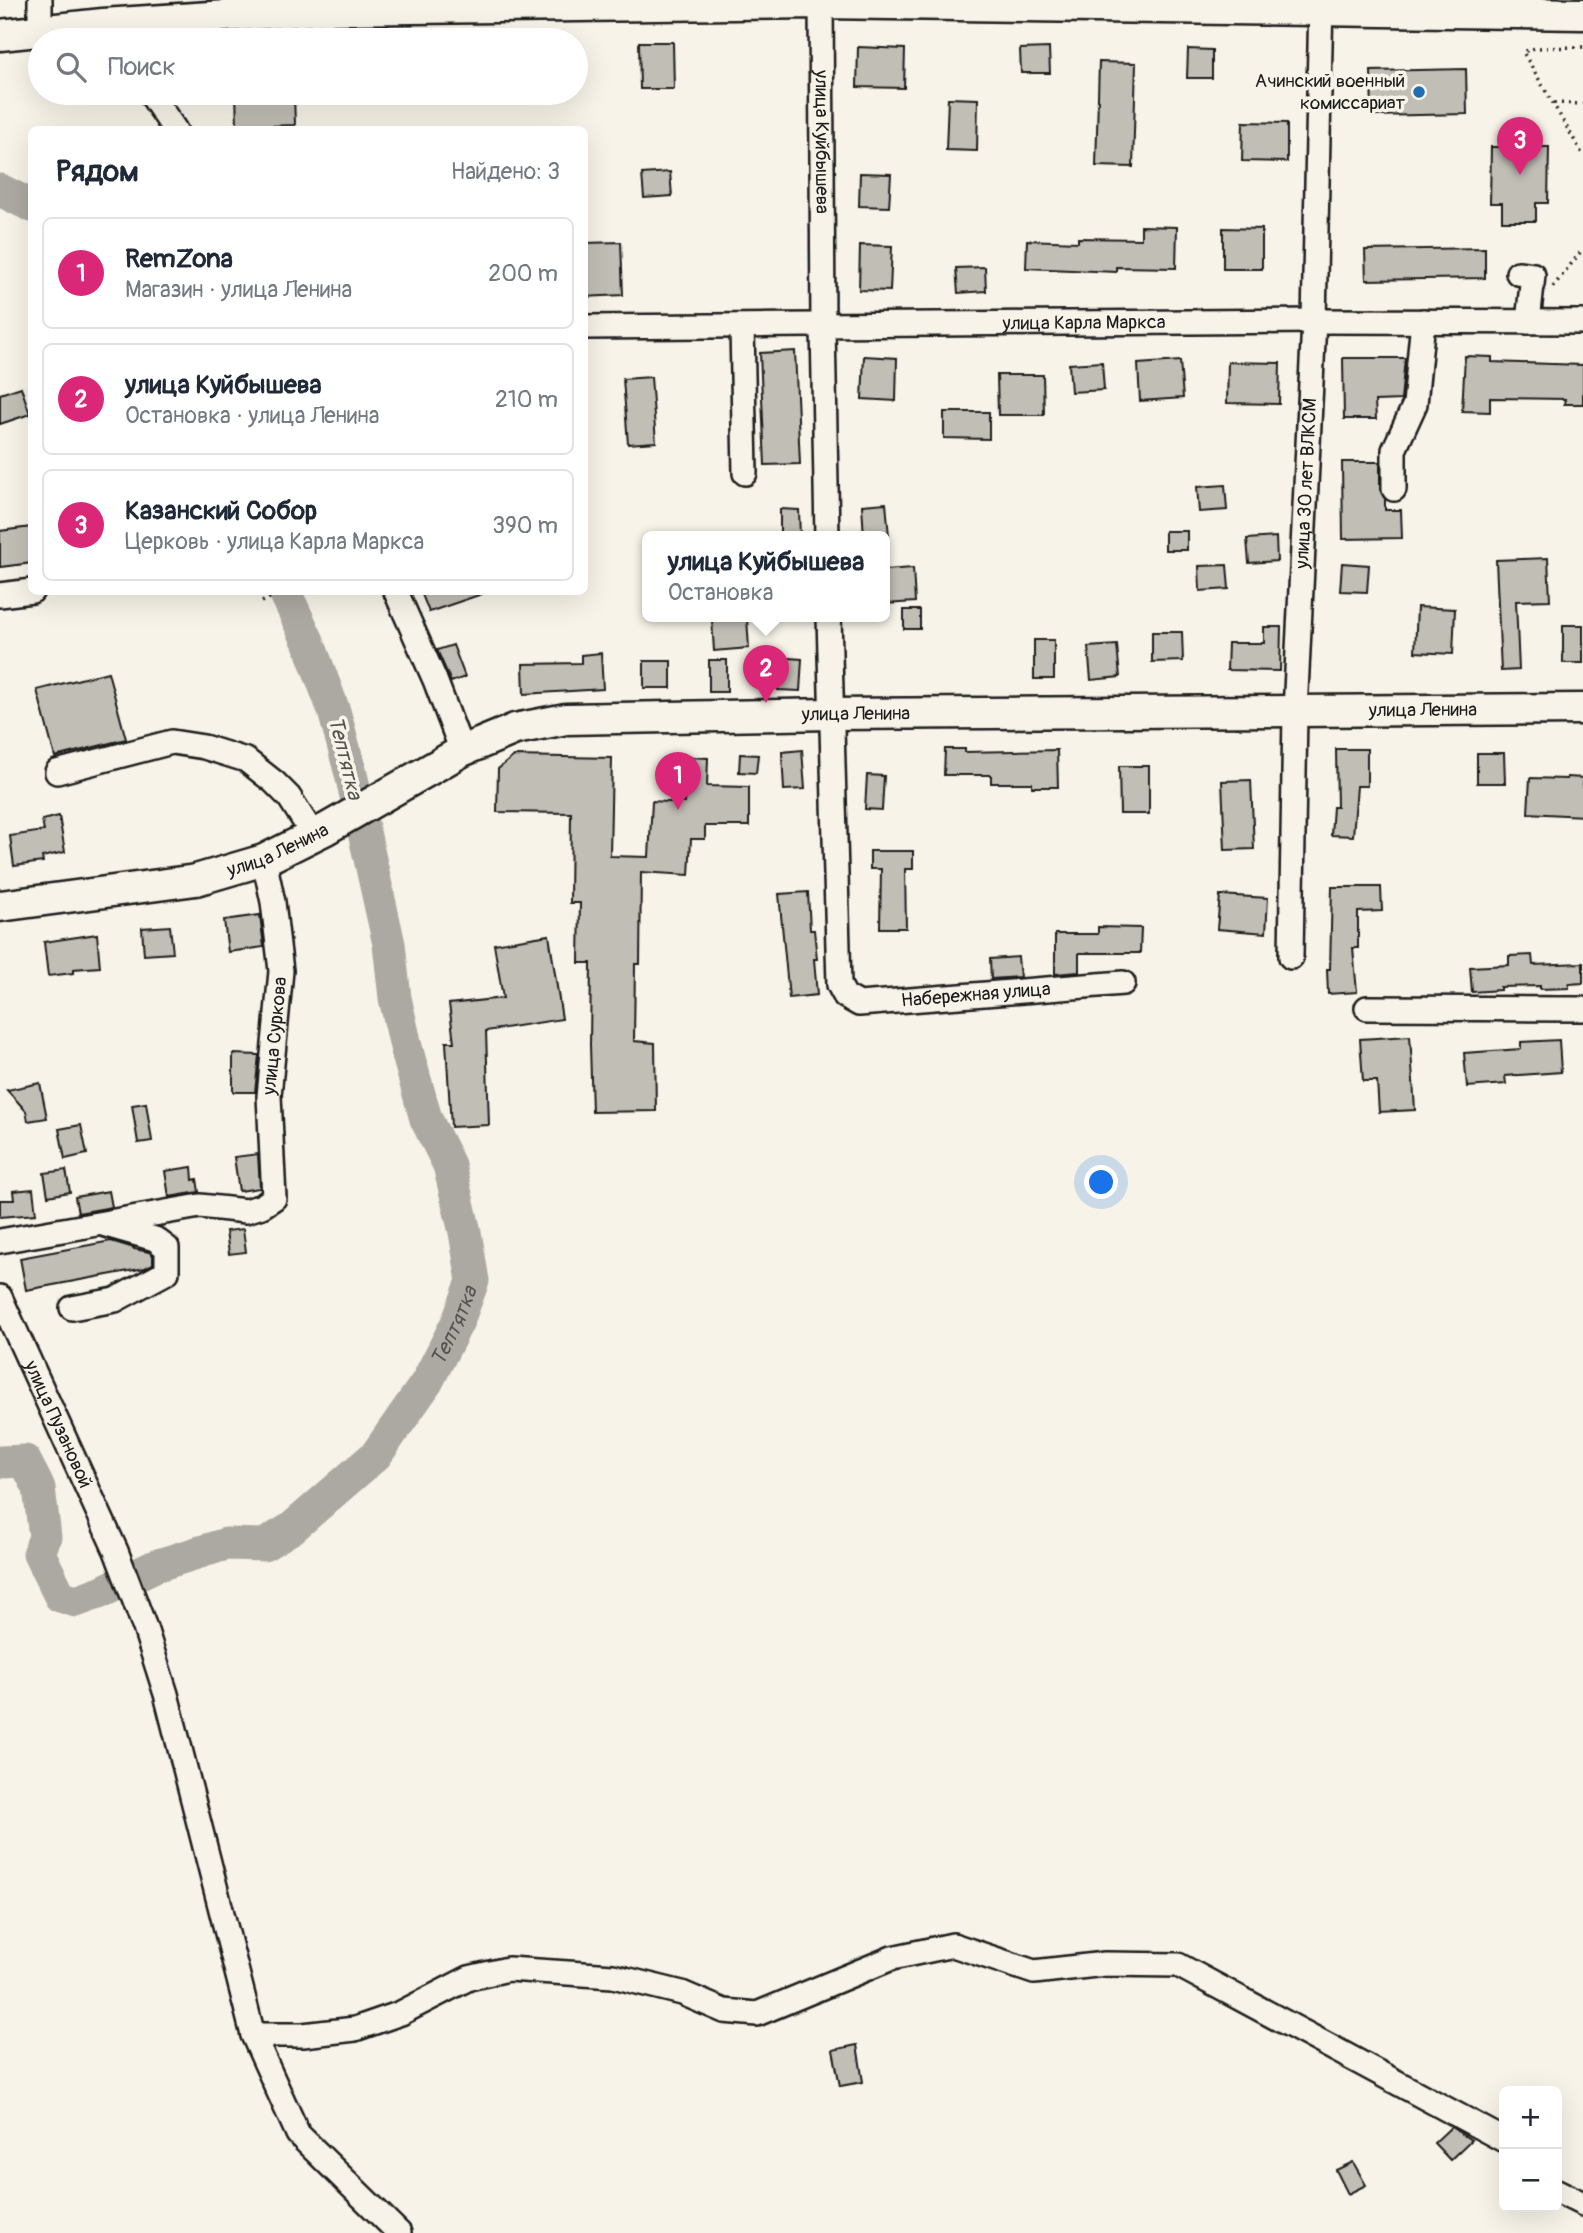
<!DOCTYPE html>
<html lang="ru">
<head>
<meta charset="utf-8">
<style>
  :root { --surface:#fff; --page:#f2f2f3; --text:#1f2937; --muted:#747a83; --line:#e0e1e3; --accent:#db2777 }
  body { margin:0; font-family:Pangolin,sans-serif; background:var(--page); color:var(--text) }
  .controls { position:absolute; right:21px; bottom:21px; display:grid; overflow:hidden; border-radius:10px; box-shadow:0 7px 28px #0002 }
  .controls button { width:63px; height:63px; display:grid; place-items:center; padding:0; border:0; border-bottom:2px solid var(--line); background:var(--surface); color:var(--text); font:35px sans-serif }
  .you { position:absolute; left:1102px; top:1183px; width:24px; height:24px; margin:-18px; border:5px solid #fff; border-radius:50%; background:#1a73e8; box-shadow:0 0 0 10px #1a73e833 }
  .badge { display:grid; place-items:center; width:46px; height:46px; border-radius:50%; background:var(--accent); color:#fff; font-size:23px; font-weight:700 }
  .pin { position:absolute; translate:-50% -58px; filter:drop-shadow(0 2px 4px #0008) }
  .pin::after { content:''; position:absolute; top:37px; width:24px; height:21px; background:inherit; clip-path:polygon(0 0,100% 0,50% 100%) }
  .popup { position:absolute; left:642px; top:531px; width:248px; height:91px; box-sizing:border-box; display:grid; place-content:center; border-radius:10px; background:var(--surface); filter:drop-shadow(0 2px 5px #0005); font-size:23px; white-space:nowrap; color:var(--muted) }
  .popup b { font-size:26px; color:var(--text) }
  .popup::after { content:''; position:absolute; left:50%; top:100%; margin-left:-14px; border:14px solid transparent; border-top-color:var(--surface) }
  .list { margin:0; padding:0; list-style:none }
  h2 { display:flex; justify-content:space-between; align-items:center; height:91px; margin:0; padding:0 28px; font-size:30px }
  h2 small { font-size:23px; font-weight:400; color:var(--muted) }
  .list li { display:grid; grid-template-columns:46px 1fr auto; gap:21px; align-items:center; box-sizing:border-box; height:112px; margin:0 14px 14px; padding:0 14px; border:2px solid var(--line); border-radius:10px }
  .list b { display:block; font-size:26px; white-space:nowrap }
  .list p { margin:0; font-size:23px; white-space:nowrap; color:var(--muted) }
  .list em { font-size:23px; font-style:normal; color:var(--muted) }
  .icon { flex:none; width:38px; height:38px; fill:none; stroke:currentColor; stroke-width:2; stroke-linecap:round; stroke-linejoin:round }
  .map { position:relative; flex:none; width:1583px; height:2233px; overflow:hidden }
  .search { position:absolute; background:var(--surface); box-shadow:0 7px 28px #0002; left:28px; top:28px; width:560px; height:77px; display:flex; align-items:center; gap:18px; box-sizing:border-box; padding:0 24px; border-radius:38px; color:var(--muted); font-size:26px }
  .panel { position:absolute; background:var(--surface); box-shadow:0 7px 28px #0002; left:28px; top:126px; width:560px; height:469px; border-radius:10px }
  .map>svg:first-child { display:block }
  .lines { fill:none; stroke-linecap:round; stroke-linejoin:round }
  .river { stroke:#aca9a2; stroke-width:33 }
  .building { fill:#c0beb5; stroke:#1c1c1c; stroke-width:2 }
  .minor-casing { stroke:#1c1c1c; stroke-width:28 }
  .major-casing { stroke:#1c1c1c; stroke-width:35 }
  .path { stroke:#1c1c1c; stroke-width:3.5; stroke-dasharray:2 5; stroke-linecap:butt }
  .minor { stroke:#f7f3e8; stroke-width:23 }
  .major { stroke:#f7f3e8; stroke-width:30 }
  .poi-dot { fill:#1f6fb2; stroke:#f7f3e8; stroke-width:2.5 }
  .labels { text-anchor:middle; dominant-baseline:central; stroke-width:7; stroke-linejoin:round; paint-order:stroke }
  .poi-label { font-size:19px; fill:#1c1c1c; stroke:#f7f3e8; text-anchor:end }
  .street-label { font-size:19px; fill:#1c1c1c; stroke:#f7f3e8 }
  .water-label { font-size:21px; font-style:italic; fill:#565452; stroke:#f7f3e8 }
</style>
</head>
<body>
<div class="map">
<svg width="1583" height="2233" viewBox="0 0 1583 2233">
  <rect width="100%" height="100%" fill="#f7f3e8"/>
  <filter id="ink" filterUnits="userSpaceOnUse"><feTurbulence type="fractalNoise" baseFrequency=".0143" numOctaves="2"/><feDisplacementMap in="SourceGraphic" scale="14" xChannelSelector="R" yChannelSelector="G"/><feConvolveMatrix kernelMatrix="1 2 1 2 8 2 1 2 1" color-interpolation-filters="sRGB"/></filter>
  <g filter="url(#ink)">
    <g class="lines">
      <g class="river">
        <path d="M 0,190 L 32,206"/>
        <path id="s1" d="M 0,1462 L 25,1461 L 39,1488 L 45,1537 L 39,1553 L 60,1596 L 76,1601 L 101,1592 L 155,1566 L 226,1544 L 264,1545 L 292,1528 L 376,1455 L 427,1382 L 458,1321 L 473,1281 L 465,1232 L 449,1165 L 426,1119 L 407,1051 L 395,998 L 389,944 L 351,774 L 334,711 L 308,641 L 285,592"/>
      </g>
    </g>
    <g class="building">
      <path d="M 639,42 L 673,42 L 674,89 L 640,89 Z"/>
      <path d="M 858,47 L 905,49 L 904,88 L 857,87 Z"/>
      <path d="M 1049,48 L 1050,73 L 1021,73 L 1020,49 Z"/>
      <path d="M 1188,49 L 1212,50 L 1212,78 L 1187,78 Z"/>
      <path d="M 1099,62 L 1136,63 L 1133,167 L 1096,166 Z"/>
      <path d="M 1466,69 L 1467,114 L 1372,116 L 1371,71 Z"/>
      <path d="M 236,93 L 294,93 L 295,125 L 237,127 Z"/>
      <path d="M 948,98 L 978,99 L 977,151 L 946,150 Z"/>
      <path d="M 1243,122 L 1287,123 L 1287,162 L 1242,161 Z"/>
      <path d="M 1503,134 L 1536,134 L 1536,147 L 1549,147 L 1548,203 L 1536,203 L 1536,221 L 1502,221 L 1502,203 L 1490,203 L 1491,147 L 1503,147 Z"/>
      <path d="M 670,172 L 672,196 L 644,198 L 642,174 Z"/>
      <path d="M 860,173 L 891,174 L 889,207 L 859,206 Z"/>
      <path d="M 1141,226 L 1177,227 L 1176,268 L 1116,267 L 1116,272 L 1026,268 L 1027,240 L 1078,242 L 1078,238 L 1141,239 Z"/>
      <path d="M 1223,228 L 1262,229 L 1262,269 L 1223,269 Z"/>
      <path d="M 621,242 L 623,295 L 584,297 L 584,243 Z"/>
      <path d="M 860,245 L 892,246 L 890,291 L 859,290 Z"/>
      <path d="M 1485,248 L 1485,278 L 1366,280 L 1365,250 Z"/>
      <path d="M 985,267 L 986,291 L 958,293 L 956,268 Z"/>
      <path d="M 795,351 L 800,464 L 765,465 L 760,353 Z"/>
      <path d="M 864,356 L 897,358 L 896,401 L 862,399 Z"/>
      <path d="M 1465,356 L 1492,357 L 1492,362 L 1583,365 L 1583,404 L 1564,404 L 1565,399 L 1490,398 L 1490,412 L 1462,411 Z"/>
      <path d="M 1343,358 L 1405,358 L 1401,400 L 1375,401 L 1376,419 L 1344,419 Z"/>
      <path d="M 1180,361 L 1183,398 L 1140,401 L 1138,364 Z"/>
      <path d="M 1102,362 L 1104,390 L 1071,392 L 1069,364 Z"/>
      <path d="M 1228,362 L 1280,363 L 1279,404 L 1227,403 Z"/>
      <path d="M 997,375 L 1043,375 L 1044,415 L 998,415 Z"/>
      <path d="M 651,377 L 656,442 L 628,444 L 623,379 Z"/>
      <path d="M 21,387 L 30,414 L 0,424 L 0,394 Z"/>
      <path d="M 944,412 L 989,412 L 989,439 L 944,438 Z"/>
      <path d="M 1342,462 L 1380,462 L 1380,489 L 1385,499 L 1385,510 L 1401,510 L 1402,538 L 1343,539 Z"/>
      <path d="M 1225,485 L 1227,510 L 1199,512 L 1197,487 Z"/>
      <path d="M 886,503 L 889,536 L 864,537 L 862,505 Z"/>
      <path d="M 780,509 L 799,510 L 800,537 L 780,537 Z"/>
      <path d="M 32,527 L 32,563 L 0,567 L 0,531 Z"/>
      <rect x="1165" y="531" width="22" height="19"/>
      <path d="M 1276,537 L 1277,561 L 1249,563 L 1247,539 Z"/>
      <path d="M 1548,558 L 1550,600 L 1516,601 L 1519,670 L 1501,671 L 1496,560 Z"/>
      <path d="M 1342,563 L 1369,565 L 1367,592 L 1340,591 Z"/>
      <path d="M 1227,565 L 1229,589 L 1200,591 L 1199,566 Z"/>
      <path d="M 913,568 L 915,602 L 885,604 L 885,570 Z"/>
      <path d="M 421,592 L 482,592 L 482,594 L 429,612 Z"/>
      <path d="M 1417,607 L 1455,609 L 1453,654 L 1415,652 Z"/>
      <rect x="904" y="610" width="16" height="19"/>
      <path d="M 747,618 L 749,648 L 714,651 L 712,620 Z"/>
      <rect x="1563" y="625" width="20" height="38"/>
      <path d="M 1264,627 L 1281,627 L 1280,671 L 1227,670 L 1228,643 L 1264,643 Z"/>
      <path d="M 1152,632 L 1182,632 L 1183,661 L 1152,662 Z"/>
      <rect x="1034" y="640" width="20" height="39"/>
      <path d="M 453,645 L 465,677 L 451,682 L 437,650 Z"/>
      <path d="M 1117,645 L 1120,677 L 1091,680 L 1088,647 Z"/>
      <path d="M 601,653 L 603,689 L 524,694 L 523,664 L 581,663 L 581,655 Z"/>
      <path d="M 774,657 L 802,659 L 800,691 L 778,690 L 778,685 L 773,685 Z"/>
      <rect x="709" y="660" width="18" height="32"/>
      <rect x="644" y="661" width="27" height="27"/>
      <path d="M 108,672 L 126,739 L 55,757 L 37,690 Z"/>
      <path d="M 945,749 L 965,749 L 965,752 L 1057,750 L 1058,787 L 1032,787 L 1032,783 L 991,783 L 991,775 L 944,775 Z"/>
      <path d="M 1336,749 L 1367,749 L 1367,786 L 1357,786 L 1353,836 L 1331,835 L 1333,807 L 1337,807 Z"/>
      <path d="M 802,750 L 805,789 L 784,790 L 782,752 Z"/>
      <path d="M 1477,753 L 1504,753 L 1505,783 L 1477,783 Z"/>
      <path d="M 740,754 L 758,755 L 756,773 L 739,772 Z"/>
      <path d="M 514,756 L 612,758 L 610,856 L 649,857 L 652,801 L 685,803 L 688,757 L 708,758 L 707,786 L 749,787 L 749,826 L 705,826 L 705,839 L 691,839 L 689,875 L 641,872 L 640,964 L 635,964 L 634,1041 L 655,1043 L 656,1111 L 592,1112 L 590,1045 L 591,963 L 579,963 L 580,903 L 570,903 L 571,813 L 497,812 L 498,769 Z"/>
      <path d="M 1119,766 L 1149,766 L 1149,814 L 1120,814 Z"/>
      <path d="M 867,775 L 884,776 L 882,810 L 865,809 Z"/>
      <path d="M 1567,777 L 1583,778 L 1583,816 L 1528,813 L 1530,778 L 1567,779 Z"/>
      <path d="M 1251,780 L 1254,849 L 1225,850 L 1222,781 Z"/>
      <path d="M 59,816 L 65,852 L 42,857 L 43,862 L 14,866 L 10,836 L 44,831 L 42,820 Z"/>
      <path d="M 870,851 L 913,851 L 913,869 L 905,869 L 906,928 L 880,928 L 881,869 L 870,869 Z"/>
      <path d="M 1332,887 L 1381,887 L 1382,911 L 1358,912 L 1358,948 L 1353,948 L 1357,992 L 1328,994 L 1327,969 L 1330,969 Z"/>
      <path d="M 808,892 L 810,930 L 814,930 L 817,959 L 814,959 L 817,995 L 789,998 L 779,894 Z"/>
      <path d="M 1220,895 L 1268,898 L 1266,933 L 1217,929 Z"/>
      <path d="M 260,915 L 264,947 L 228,952 L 224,920 Z"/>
      <path d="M 170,926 L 173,953 L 144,955 L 142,928 Z"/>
      <path d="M 1098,927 L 1141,928 L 1140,953 L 1079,953 L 1079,972 L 1055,974 L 1055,934 L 1098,934 Z"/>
      <path d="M 97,934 L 100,967 L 73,969 L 73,973 L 48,976 L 44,942 Z"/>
      <path d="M 549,935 L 562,1019 L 486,1031 L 489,1125 L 451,1127 L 446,1042 L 454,1042 L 449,1004 L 503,998 L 494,944 Z"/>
      <path d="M 1532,955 L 1533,965 L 1583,963 L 1583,983 L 1569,984 L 1569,988 L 1540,989 L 1540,986 L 1500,987 L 1500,990 L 1472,992 L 1470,967 L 1509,965 L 1509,956 Z"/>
      <path d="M 1018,957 L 1020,977 L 991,979 L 990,959 Z"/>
      <path d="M 1410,1036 L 1415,1110 L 1379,1112 L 1377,1081 L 1363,1081 L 1360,1039 Z"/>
      <path d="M 1559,1040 L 1561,1072 L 1505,1076 L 1506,1084 L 1467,1087 L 1464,1053 L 1521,1049 L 1521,1042 Z"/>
      <path d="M 233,1054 L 259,1055 L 255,1092 L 233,1092 Z"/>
      <path d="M 40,1083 L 47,1118 L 28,1121 L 26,1111 L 7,1090 Z"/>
      <path d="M 146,1103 L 152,1141 L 138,1143 L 132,1105 Z"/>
      <path d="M 81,1125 L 87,1154 L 65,1159 L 59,1129 Z"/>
      <path d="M 258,1154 L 260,1188 L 239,1191 L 234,1157 Z"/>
      <path d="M 192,1167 L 193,1180 L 197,1179 L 199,1192 L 169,1197 L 165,1171 Z"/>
      <path d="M 66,1170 L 70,1192 L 48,1196 L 44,1173 Z"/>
      <path d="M 33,1189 L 36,1214 L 0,1217 L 0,1200 L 14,1200 L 13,1191 Z"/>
      <path d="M 109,1191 L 112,1207 L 78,1213 L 75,1197 Z"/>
      <path d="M 243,1229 L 246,1252 L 229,1254 L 226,1231 Z"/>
      <path d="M 111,1241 L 134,1248 L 134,1249 L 149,1252 L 153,1255 L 153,1264 L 145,1268 L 26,1290 L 20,1258 Z"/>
      <path d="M 857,2045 L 863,2082 L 840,2086 L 833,2050 Z"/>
      <path d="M 1451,2127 L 1471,2140 L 1450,2160 L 1434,2143 Z"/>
      <path d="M 1353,2162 L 1366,2185 L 1348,2194 L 1336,2170 Z"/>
    </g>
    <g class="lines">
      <g class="minor-casing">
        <g id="minor">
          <path id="s2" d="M 821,0 L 823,326 L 827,537"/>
          <path d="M 40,29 L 40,0"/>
          <path d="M 150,93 L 175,130"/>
          <path d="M 1518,273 L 1533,275 L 1528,322"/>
          <path id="s3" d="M 584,327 L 1314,321 L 1583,322"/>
          <path d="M 742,327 L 745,473"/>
          <path d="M 1394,489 L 1394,450 L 1415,404 L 1423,321"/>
          <path d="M 396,592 L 435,680 L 462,751"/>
          <path d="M 0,595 L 32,591"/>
          <path id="s4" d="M 829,617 L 839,985 L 845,996 L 859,1004 L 1123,983"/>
          <path d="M 57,772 L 172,742 L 204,747 L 246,760 L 274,782 L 289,797 L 314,836"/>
          <path id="s5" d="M 1291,957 L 1295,712 L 1314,321 L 1321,0"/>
          <path d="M 1367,1008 L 1583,1009"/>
          <path id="s6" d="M 0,1241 L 200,1206 L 246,1211 L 262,1206 L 274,1198 L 269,1096 L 281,971 L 273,902 L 264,860"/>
          <path id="s7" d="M 0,1297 L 116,1551 L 145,1628 L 166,1694 L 253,2035 L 298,2134 L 399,2233"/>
          <path d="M 72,1308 L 115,1300 L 167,1272 L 167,1248 L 155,1239 L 106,1225"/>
          <path d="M 253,2035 L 303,2035 L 355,2029 L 401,2013 L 469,1978 L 508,1969 L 613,1976 L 682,1993 L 724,2011 L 757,2014 L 892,1958 L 953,1945 L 1034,1972 L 1105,1964 L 1178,1965 L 1504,2140"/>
          <path d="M 1557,2191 L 1583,2204"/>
        </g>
      </g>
      <g class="major-casing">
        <g id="major">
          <path d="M 0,35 L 103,24 L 331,9 L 821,3 L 1583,14"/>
          <path id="s8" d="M 0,906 L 196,880 L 264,860 L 326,829 L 462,751 L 515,729 L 566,719 L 831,714 L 1583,709"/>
        </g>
      </g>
      <g class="path">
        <path d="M 1583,47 L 1535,48 L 1523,52 L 1583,155"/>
        <path d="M 1554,103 L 1583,104"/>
        <path d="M 1553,287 L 1583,249"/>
        <path d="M 262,602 L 280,592"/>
      </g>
      <use href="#minor" class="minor"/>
      <use href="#major" class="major"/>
    </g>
  </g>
  <circle class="poi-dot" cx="1419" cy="92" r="7"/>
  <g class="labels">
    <g class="poi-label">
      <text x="1405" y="81">Ачинский военный<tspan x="1405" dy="22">комиссариат</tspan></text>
    </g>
    <g class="street-label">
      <text stroke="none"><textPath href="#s2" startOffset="142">улица Куйбышева</textPath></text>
      <text stroke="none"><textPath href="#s3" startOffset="500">улица Карла Маркса</textPath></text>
      <text stroke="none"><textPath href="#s5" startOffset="474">улица 30 лет ВЛКСМ</textPath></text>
      <text stroke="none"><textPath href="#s8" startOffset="1461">улица Ленина</textPath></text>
      <text stroke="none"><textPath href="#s8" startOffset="894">улица Ленина</textPath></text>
      <text stroke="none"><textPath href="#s8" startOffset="285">улица Ленина</textPath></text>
      <text stroke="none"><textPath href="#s4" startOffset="514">Набережная улица</textPath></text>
      <text stroke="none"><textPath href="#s6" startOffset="443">улица Суркова</textPath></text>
      <text stroke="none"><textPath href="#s7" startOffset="140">улица Пузановой</textPath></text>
    </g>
    <g class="water-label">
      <text transform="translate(345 758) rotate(76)">Тептятка</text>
      <text stroke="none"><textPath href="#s1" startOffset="681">Тептятка</textPath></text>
    </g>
  </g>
</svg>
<div class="controls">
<button>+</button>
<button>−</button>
</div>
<div class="you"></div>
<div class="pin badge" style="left:678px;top:810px">1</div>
<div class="pin badge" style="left:766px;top:703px">2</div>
<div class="popup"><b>улица Куйбышева</b>Остановка</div>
<div class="pin badge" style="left:1520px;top:175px">3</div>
<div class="search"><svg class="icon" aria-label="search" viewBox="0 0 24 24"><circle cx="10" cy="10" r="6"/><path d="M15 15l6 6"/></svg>Поиск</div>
<section class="panel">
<h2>Рядом<small>Найдено: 3</small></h2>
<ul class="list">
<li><span class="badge">1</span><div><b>RemZona</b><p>Магазин · улица Ленина</p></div><em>200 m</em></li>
<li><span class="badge">2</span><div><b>улица Куйбышева</b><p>Остановка · улица Ленина</p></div><em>210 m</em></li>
<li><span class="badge">3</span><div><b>Казанский Собор</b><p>Церковь · улица Карла Маркса</p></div><em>390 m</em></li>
</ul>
</section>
</div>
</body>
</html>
